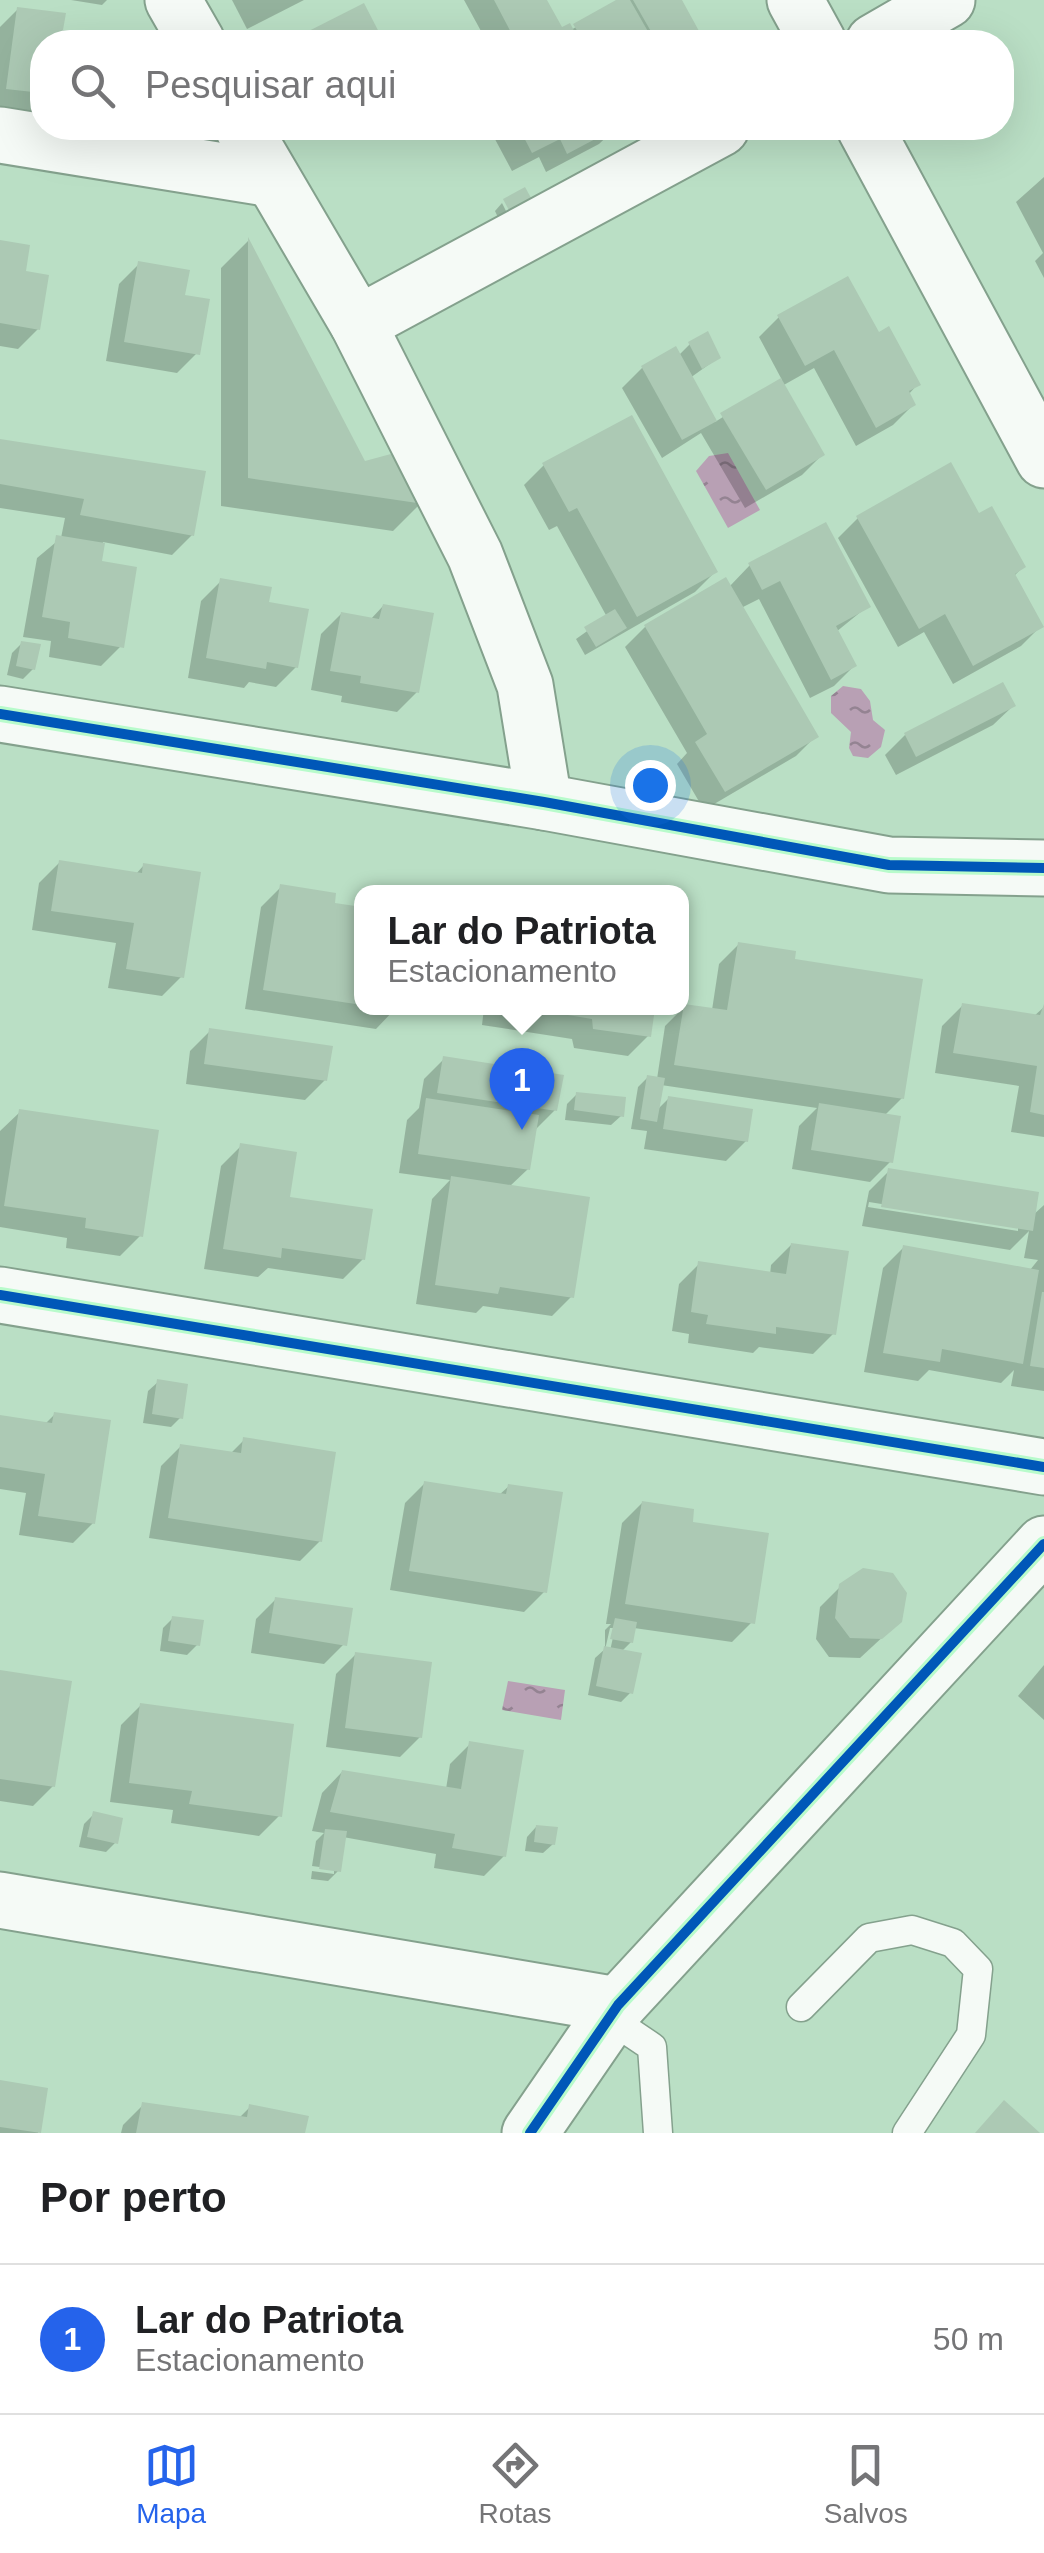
<!DOCTYPE html>
<html lang="pt">
<head>
<meta charset="utf-8">
<style>
  :root { --surface:#fff; --page:#f6f6f6; --text:#202124; --muted:#757577; --line:#e0e0e0; --accent:#2563eb }
  body { margin:0; font-family:Helvetica,sans-serif; background:var(--page); color:var(--text) }
  .you { position:absolute; left:650px; top:785px; width:35px; height:35px; margin:-25px; border:8px solid #fff; border-radius:50%; background:#1a73e8; box-shadow:0 0 0 15px #1a73e833 }
  .badge { display:grid; place-items:center; width:65px; height:65px; border-radius:50%; background:var(--accent); color:#fff; font-size:32px; font-weight:700 }
  .pin { position:absolute; translate:-50% -82px; filter:drop-shadow(0 2px 5px #0008) }
  .pin::after { content:''; position:absolute; top:52px; width:35px; height:30px; background:inherit; clip-path:polygon(0 0,100% 0,50% 100%) }
  .popup { position:absolute; left:354px; top:885px; width:335px; height:130px; box-sizing:border-box; display:grid; place-content:center; border-radius:20px; background:var(--surface); filter:drop-shadow(0 2px 8px #0005); font-size:32px; white-space:nowrap; color:var(--muted) }
  .popup b { font-size:38px; color:var(--text) }
  .popup::after { content:''; position:absolute; left:50%; top:100%; margin-left:-20px; border:20px solid transparent; border-top-color:var(--surface) }
  .list { margin:0; padding:0; list-style:none }
  h2 { display:flex; justify-content:space-between; align-items:center; height:130px; margin:0; padding:0 40px; font-size:42px }
  h2 small { font-size:32px; font-weight:400; color:var(--muted) }
  .list li { display:grid; grid-template-columns:65px 1fr auto; gap:30px; align-items:center; box-sizing:border-box; height:150px; padding:0 40px; border-top:2px solid var(--line) }
  .list b { display:block; font-size:38px; white-space:nowrap }
  .list p { margin:0; font-size:32px; white-space:nowrap; color:var(--muted) }
  .list em { font-size:32px; font-style:normal; color:var(--muted) }
  .icon { flex:none; width:55px; height:55px; fill:none; stroke:currentColor; stroke-width:2; stroke-linecap:round; stroke-linejoin:round }
  .map { position:relative; flex:none; width:1044px; height:2133px; overflow:hidden }
  .search { position:absolute; background:var(--surface); box-shadow:0 10px 40px #0002; left:30px; right:30px; top:30px; height:110px; display:flex; align-items:center; gap:25px; box-sizing:border-box; padding:0 35px; border-radius:40px; color:var(--muted); font-size:38px }
  .sheet { height:280px; background:var(--surface) }
  nav { display:flex; justify-content:space-around; align-items:center; box-sizing:border-box; height:140px; border-top:2px solid var(--line); background:var(--surface); font-size:28px; color:var(--muted) }
  nav a { display:grid; justify-items:center; gap:5px }
  nav .on { color:var(--accent) }
  .map>svg:first-child { display:block }
  .water { fill:url(#water-ripples) }
  .shadow { fill:#0003; fill-rule:evenodd }
  .building { fill:#acc9b4 }
  .lines { fill:none; stroke-linecap:round; stroke-linejoin:round }
  .service-casing { stroke:#84a18d; stroke-width:31 }
  .minor-casing { stroke:#84a18d; stroke-width:59 }
  .service { stroke:#f5faf6; stroke-width:28 }
  .minor { stroke:#f5faf6; stroke-width:55 }
  .cycleway-casing { stroke:#b8fbcb; stroke-width:16 }
  .cycleway { stroke:#0057b8; stroke-width:10 }
</style>
</head>
<body>
<div class="map">
<svg width="1044" height="2133" viewBox="0 0 1044 2133">
  <defs>
    <pattern id="water-ripples" width="26" height="14" patternUnits="userSpaceOnUse" patternTransform="scale(2.5)"><rect width="26" height="14" fill="#b8a0b4"/><path d="M2 4q2-2 4 0t4 0M15 11q2-2 4 0t4 0" fill="none" stroke="#948392"/></pattern>
  </defs>
  <rect width="100%" height="100%" fill="#badfc5"/>
  <g class="water">
    <path d="M 728,453 L 760,510 L 728,528 L 696,471 L 709,456 Z"/>
    <path d="M 843,686 L 861,689 L 870,701 L 873,720 L 885,730 L 881,747 L 868,758 L 853,756 L 849,748 L 851,732 L 831,713 L 831,696 Z"/>
    <path d="M 508,1681 L 565,1690 L 561,1720 L 502,1710 Z"/>
  </g>
  <g class="shadow">
    <path d="M 71,0 L 107,0 L 102,5 Z"/>
    <path d="M 232,0 L 304,0 L 247,29 Z"/>
    <path d="M 464,0 L 545,0 L 559,27 L 571,30 L 621,0 L 679,0 L 702,42 L 487,42 Z"/>
    <path d="M 18,9 L 60,32 L 97,38 L 96,42 L 42,42 L 42,109 L 37,114 L 0,110 L 0,27 Z"/>
    <path d="M 321,128 L 341,128 L 325,136 Z"/>
    <path d="M 489,128 L 616,128 L 599,144 L 546,172 L 539,157 L 512,171 Z"/>
    <path d="M 1044,177 L 1044,278 L 1035,261 L 1043,253 L 1016,202 Z"/>
    <path d="M 502,203 L 511,221 L 502,226 L 495,211 Z"/>
    <path d="M 248,241 L 364,464 L 421,503 L 393,531 L 221,506 L 221,268 Z"/>
    <path d="M 0,243 L 23,273 L 38,329 L 18,349 L 0,346 Z"/>
    <path d="M 139,264 L 182,298 L 197,353 L 177,373 L 106,361 L 119,284 Z"/>
    <path d="M 779,317 L 878,336 L 918,384 L 908,395 L 913,405 L 893,425 L 856,446 L 814,368 L 782,386 L 822,455 L 802,475 L 745,508 L 701,433 L 662,458 L 622,388 L 642,368 L 678,356 L 690,344 L 718,358 L 690,378 L 715,422 L 782,380 L 759,337 Z"/>
    <path d="M 0,442 L 192,535 L 172,555 L 103,542 L 99,563 L 121,646 L 101,666 L 49,657 L 51,641 L 23,637 L 37,558 L 61,538 L 65,518 L 0,508 Z"/>
    <path d="M 544,465 L 715,572 L 695,592 L 585,655 L 576,639 L 607,617 L 557,526 L 549,530 L 524,485 Z"/>
    <path d="M 979,516 L 1023,567 L 1013,577 L 1041,626 L 1021,646 L 953,684 L 924,632 L 898,647 L 838,538 L 858,518 Z"/>
    <path d="M 750,565 L 868,606 L 836,632 L 854,666 L 834,686 L 810,698 L 759,599 L 741,608 L 816,736 L 796,756 L 704,810 L 677,764 L 687,753 L 625,647 L 645,627 L 729,587 Z"/>
    <path d="M 221,581 L 266,604 L 296,667 L 276,687 L 249,682 L 244,688 L 188,678 L 201,601 Z"/>
    <path d="M 383,606 L 417,692 L 397,712 L 341,702 L 342,696 L 311,690 L 321,634 L 341,614 L 370,620 Z"/>
    <path d="M 22,643 L 33,669 L 23,679 L 7,675 L 12,653 Z"/>
    <path d="M 1013,706 L 993,725 L 896,775 L 885,755 L 905,735 Z"/>
    <path d="M 59,863 L 135,875 L 144,865 L 182,976 L 162,996 L 108,988 L 116,943 L 32,930 L 39,883 Z"/>
    <path d="M 281,887 L 333,905 L 362,909 L 362,1008 L 396,1008 L 376,1029 L 245,1009 L 261,907 Z"/>
    <path d="M 739,944 L 792,962 L 902,1098 L 884,1116 L 890,1162 L 870,1182 L 792,1169 L 799,1126 L 817,1108 L 661,1085 L 657,1110 L 669,1098 L 746,1141 L 726,1161 L 644,1149 L 647,1131 L 631,1129 L 638,1087 L 648,1077 L 657,1079 L 665,1026 L 685,1006 L 712,1010 L 719,964 Z"/>
    <path d="M 962,1006 L 1033,1017 L 1044,1007 L 1044,1137 L 1011,1132 L 1019,1086 L 935,1073 L 942,1026 Z"/>
    <path d="M 484,1008 L 653,1008 L 648,1036 L 628,1056 L 574,1048 L 572,1039 L 482,1025 Z"/>
    <path d="M 210,1031 L 325,1080 L 305,1100 L 186,1084 L 190,1051 Z"/>
    <path d="M 444,1059 L 555,1110 L 534,1131 L 528,1169 L 509,1187 L 572,1296 L 552,1316 L 483,1306 L 476,1313 L 416,1304 L 432,1199 L 450,1180 L 399,1173 L 407,1120 L 419,1108 L 424,1079 Z"/>
    <path d="M 577,1094 L 621,1116 L 611,1125 L 565,1120 L 567,1104 Z"/>
    <path d="M 20,1112 L 140,1236 L 120,1256 L 66,1248 L 67,1238 L 0,1227 L 0,1131 Z"/>
    <path d="M 241,1146 L 287,1199 L 363,1259 L 343,1279 L 268,1268 L 258,1277 L 204,1269 L 221,1166 Z"/>
    <path d="M 889,1171 L 1032,1216 L 1044,1205 L 1044,1391 L 1011,1386 L 1014,1370 L 1001,1383 L 929,1370 L 918,1381 L 864,1372 L 883,1268 L 903,1248 L 1030,1270 L 1038,1260 L 1024,1258 L 1029,1231 L 1010,1250 L 862,1226 L 869,1191 ZM 869,1202 L 1018,1226 L 1018,1231 L 868,1207 Z"/>
    <path d="M 791,1245 L 833,1334 L 813,1354 L 759,1347 L 753,1353 L 688,1343 L 689,1334 L 672,1331 L 679,1284 L 699,1264 L 770,1275 L 771,1265 Z"/>
    <path d="M 158,1382 L 181,1417 L 171,1427 L 143,1423 L 148,1391 Z"/>
    <path d="M 55,1414 L 93,1523 L 73,1543 L 19,1535 L 26,1493 L 0,1489 L 0,1418 L 45,1424 Z"/>
    <path d="M 244,1440 L 320,1541 L 300,1561 L 149,1538 L 161,1466 L 181,1446 L 230,1454 Z"/>
    <path d="M 425,1483 L 499,1495 L 509,1486 L 544,1592 L 524,1612 L 390,1590 L 405,1503 Z"/>
    <path d="M 642,1503 L 752,1622 L 732,1642 L 634,1628 L 631,1642 L 621,1652 L 631,1692 L 621,1702 L 588,1695 L 595,1658 L 605,1649 L 605,1630 L 611,1624 L 606,1624 L 622,1523 ZM 610,1628 L 615,1628 L 610,1651 L 605,1650 Z"/>
    <path d="M 841,1586 L 900,1621 L 860,1658 L 829,1657 L 816,1639 L 820,1607 Z"/>
    <path d="M 276,1599 L 344,1644 L 324,1664 L 251,1653 L 256,1619 Z"/>
    <path d="M 173,1618 L 197,1645 L 187,1655 L 160,1651 L 163,1628 Z"/>
    <path d="M 356,1654 L 420,1737 L 400,1757 L 326,1747 L 336,1674 Z"/>
    <path d="M 1044,1665 L 1044,1720 L 1018,1696 Z"/>
    <path d="M 0,1672 L 53,1786 L 33,1806 L 0,1801 Z"/>
    <path d="M 141,1705 L 279,1816 L 259,1836 L 171,1823 L 173,1810 L 110,1802 L 121,1725 Z"/>
    <path d="M 470,1744 L 504,1856 L 484,1876 L 434,1868 L 436,1854 L 343,1837 L 338,1871 L 328,1881 L 311,1879 L 312,1871 L 334,1874 L 334,1869 L 312,1866 L 316,1841 L 324,1833 L 312,1831 L 322,1793 L 342,1772 L 446,1789 L 450,1764 Z"/>
    <path d="M 94,1814 L 116,1842 L 106,1852 L 79,1847 L 84,1824 Z"/>
    <path d="M 536,1827 L 553,1844 L 543,1853 L 525,1851 L 527,1837 Z"/>
    <path d="M 0,2082 L 45,2090 L 38,2133 L 0,2133 Z"/>
    <path d="M 143,2105 L 239,2118 L 250,2107 L 303,2133 L 121,2133 L 123,2125 Z"/>
  </g>
  <g class="building">
    <path d="M 494,0 L 547,0 L 562,27 L 570,23 L 580,42 L 516,42 Z"/>
    <path d="M 616,0 L 630,0 L 654,42 L 584,42 L 573,24 Z"/>
    <path d="M 633,0 L 682,0 L 705,42 L 657,42 Z"/>
    <path d="M 364,3 L 384,42 L 287,42 Z"/>
    <path d="M 17,7 L 66,13 L 63,30 L 99,36 L 98,42 L 42,42 L 42,93 L 6,89 Z"/>
    <path d="M 519,128 L 616,128 L 567,154 L 560,139 L 532,153 Z"/>
    <path d="M 525,187 L 535,205 L 513,218 L 503,199 Z"/>
    <path d="M 248,237 L 365,461 L 402,451 L 424,504 L 248,478 Z"/>
    <path d="M 0,240 L 30,245 L 26,271 L 49,275 L 40,330 L 0,323 Z"/>
    <path d="M 138,261 L 190,270 L 185,295 L 210,299 L 200,355 L 124,342 Z"/>
    <path d="M 848,276 L 879,332 L 889,326 L 921,385 L 909,391 L 916,405 L 876,428 L 834,350 L 805,366 L 777,315 Z"/>
    <path d="M 708,331 L 721,358 L 702,369 L 688,342 Z"/>
    <path d="M 676,346 L 717,421 L 682,440 L 641,366 Z"/>
    <path d="M 781,378 L 825,455 L 766,490 L 720,413 Z"/>
    <path d="M 632,415 L 718,572 L 637,617 L 577,508 L 569,512 L 542,463 Z"/>
    <path d="M 0,439 L 206,471 L 194,536 L 80,515 L 84,499 L 0,484 Z"/>
    <path d="M 951,462 L 979,513 L 992,506 L 1026,567 L 1015,574 L 1044,627 L 973,666 L 945,614 L 919,629 L 856,516 Z"/>
    <path d="M 826,522 L 871,607 L 836,626 L 857,666 L 831,680 L 780,581 L 762,590 L 748,563 Z"/>
    <path d="M 56,535 L 105,543 L 102,561 L 137,567 L 124,648 L 68,638 L 70,622 L 42,617 Z"/>
    <path d="M 726,577 L 819,737 L 725,792 L 695,742 L 707,734 L 644,625 Z"/>
    <path d="M 220,578 L 272,587 L 269,602 L 309,609 L 298,668 L 267,662 L 266,669 L 206,658 Z"/>
    <path d="M 383,604 L 434,613 L 419,693 L 360,683 L 361,676 L 330,671 L 341,612 L 379,619 Z"/>
    <path d="M 615,609 L 627,628 L 596,647 L 584,627 Z"/>
    <path d="M 21,641 L 41,644 L 35,670 L 16,666 Z"/>
    <path d="M 1003,682 L 1016,706 L 916,757 L 904,733 Z"/>
    <path d="M 59,860 L 142,873 L 143,863 L 201,872 L 184,978 L 126,969 L 134,923 L 51,911 Z"/>
    <path d="M 280,884 L 336,893 L 335,903 L 362,907 L 362,1005 L 263,990 Z"/>
    <path d="M 738,942 L 796,951 L 795,959 L 923,979 L 904,1099 L 674,1065 L 684,1004 L 727,1010 Z"/>
    <path d="M 962,1003 L 1040,1015 L 1044,1004 L 1044,1115 L 1030,1112 L 1037,1066 L 953,1053 Z"/>
    <path d="M 526,1008 L 655,1008 L 651,1037 L 593,1029 L 592,1019 Z"/>
    <path d="M 209,1028 L 333,1046 L 327,1081 L 204,1064 Z"/>
    <path d="M 443,1056 L 564,1075 L 557,1111 L 437,1093 Z"/>
    <path d="M 647,1075 L 665,1078 L 657,1122 L 640,1119 Z"/>
    <path d="M 576,1092 L 626,1097 L 624,1117 L 574,1110 Z"/>
    <path d="M 668,1096 L 753,1109 L 748,1142 L 663,1129 Z"/>
    <path d="M 426,1098 L 539,1115 L 530,1170 L 418,1154 Z"/>
    <path d="M 819,1103 L 901,1116 L 893,1163 L 811,1150 Z"/>
    <path d="M 19,1109 L 159,1130 L 143,1237 L 85,1228 L 86,1218 L 4,1206 Z"/>
    <path d="M 240,1143 L 297,1152 L 290,1197 L 373,1209 L 365,1260 L 282,1248 L 281,1258 L 223,1249 Z"/>
    <path d="M 888,1168 L 1039,1192 L 1033,1231 L 881,1207 Z"/>
    <path d="M 451,1176 L 590,1197 L 574,1298 L 500,1287 L 498,1294 L 435,1285 Z"/>
    <path d="M 791,1243 L 849,1251 L 836,1335 L 776,1327 L 776,1334 L 706,1324 L 708,1315 L 691,1312 L 698,1261 L 786,1274 Z"/>
    <path d="M 903,1245 L 1039,1270 L 1023,1364 L 942,1349 L 940,1362 L 883,1353 Z"/>
    <path d="M 1042,1292 L 1044,1292 L 1044,1368 L 1030,1366 Z"/>
    <path d="M 157,1379 L 188,1384 L 183,1419 L 152,1414 Z"/>
    <path d="M 54,1412 L 111,1420 L 95,1524 L 38,1516 L 45,1474 L 0,1467 L 0,1415 L 52,1423 Z"/>
    <path d="M 243,1437 L 336,1452 L 322,1542 L 168,1518 L 180,1444 L 241,1453 Z"/>
    <path d="M 424,1481 L 506,1494 L 508,1484 L 563,1492 L 547,1593 L 409,1571 Z"/>
    <path d="M 642,1501 L 694,1509 L 693,1522 L 769,1533 L 755,1624 L 625,1604 Z"/>
    <path d="M 863,1568 L 893,1573 L 907,1593 L 902,1622 L 882,1639 L 850,1638 L 835,1618 L 839,1584 Z"/>
    <path d="M 275,1597 L 353,1608 L 347,1646 L 269,1633 Z"/>
    <path d="M 172,1616 L 204,1620 L 200,1646 L 168,1641 Z"/>
    <path d="M 615,1618 L 637,1622 L 633,1643 L 610,1639 Z"/>
    <path d="M 604,1646 L 642,1653 L 633,1694 L 596,1686 Z"/>
    <path d="M 355,1652 L 432,1662 L 422,1738 L 345,1728 Z"/>
    <path d="M 0,1670 L 72,1681 L 55,1787 L 0,1779 Z"/>
    <path d="M 140,1703 L 294,1724 L 282,1817 L 189,1804 L 192,1791 L 129,1783 Z"/>
    <path d="M 469,1741 L 524,1750 L 506,1857 L 452,1848 L 455,1834 L 330,1812 L 342,1770 L 461,1789 Z"/>
    <path d="M 93,1811 L 123,1818 L 118,1844 L 87,1837 Z"/>
    <path d="M 536,1825 L 558,1827 L 555,1845 L 534,1842 Z"/>
    <path d="M 325,1829 L 347,1831 L 341,1872 L 319,1869 Z"/>
    <path d="M 0,2080 L 48,2088 L 41,2133 L 0,2127 Z"/>
    <path d="M 1004,2100 L 1040,2133 L 975,2133 Z"/>
    <path d="M 142,2102 L 247,2117 L 249,2104 L 309,2116 L 305,2133 L 136,2133 Z"/>
  </g>
  <g class="lines">
    <g class="service-casing">
      <g id="service">
        <path d="M 801,2007 L 869,1938 L 912,1930 L 953,1943 L 978,1969 L 971,2035 L 907,2133"/>
        <path d="M 609,2018 L 652,2047 L 658,2133"/>
      </g>
    </g>
    <g class="minor-casing">
      <g id="minor">
        <path d="M 173,0 L 197,42"/>
        <path d="M 795,0 L 818,42"/>
        <path d="M 874,42 L 947,0"/>
        <path d="M 243,128 L 358,324 L 475,555 L 525,685 L 544,802"/>
        <path d="M 865,128 L 1044,460"/>
        <path d="M 0,135 L 272,179"/>
        <path d="M 358,324 L 721,128"/>
        <path d="M 0,714 L 544,802 L 889,865 L 1044,868"/>
        <path d="M 0,1295 L 1044,1467"/>
        <path d="M 0,1900 L 618,2005"/>
        <path d="M 530,2133 L 618,2005 L 1044,1544"/>
      </g>
    </g>
    <use href="#service" class="service"/>
    <use href="#minor" class="minor"/>
    <g class="cycleway-casing">
      <g id="cycleway">
        <path d="M 0,714 L 544,802 L 889,865 L 1044,868"/>
        <path d="M 0,1295 L 1044,1467"/>
        <path d="M 530,2133 L 618,2005 L 1044,1544"/>
      </g>
    </g>
    <use href="#cycleway" class="cycleway"/>
  </g>
</svg>
<div class="you"></div>
<div class="pin badge" style="left:522px;top:1130px">1</div>
<div class="popup"><b>Lar do Patriota</b>Estacionamento</div>
<div class="search"><svg class="icon" aria-label="search" viewBox="0 0 24 24"><circle cx="10" cy="10" r="6"/><path d="M15 15l6 6"/></svg>Pesquisar aqui</div>
</div>
<section class="sheet">
<h2>Por perto<small></small></h2>
<ul class="list">
<li><span class="badge">1</span><div><b>Lar do Patriota</b><p>Estacionamento</p></div><em>50 m</em></li>
</ul>
</section>
<nav>
<a class="on"><svg class="icon" aria-label="map" viewBox="0 0 24 24"><path d="M3 6l6-2 6 2 6-2v14l-6 2-6-2-6 2zM9 4v14M15 6v14"/></svg>Mapa</a>
<a><svg class="icon" aria-label="directions" viewBox="0 0 24 24"><path d="M12 3l9 9-9 9-9-9zM9 14v-3h6M13 9l2 2-2 2"/></svg>Rotas</a>
<a><svg class="icon" aria-label="saved" viewBox="0 0 24 24"><path d="M7 4h10v16l-5-4-5 4z"/></svg>Salvos</a>
</nav>
</body>
</html>
